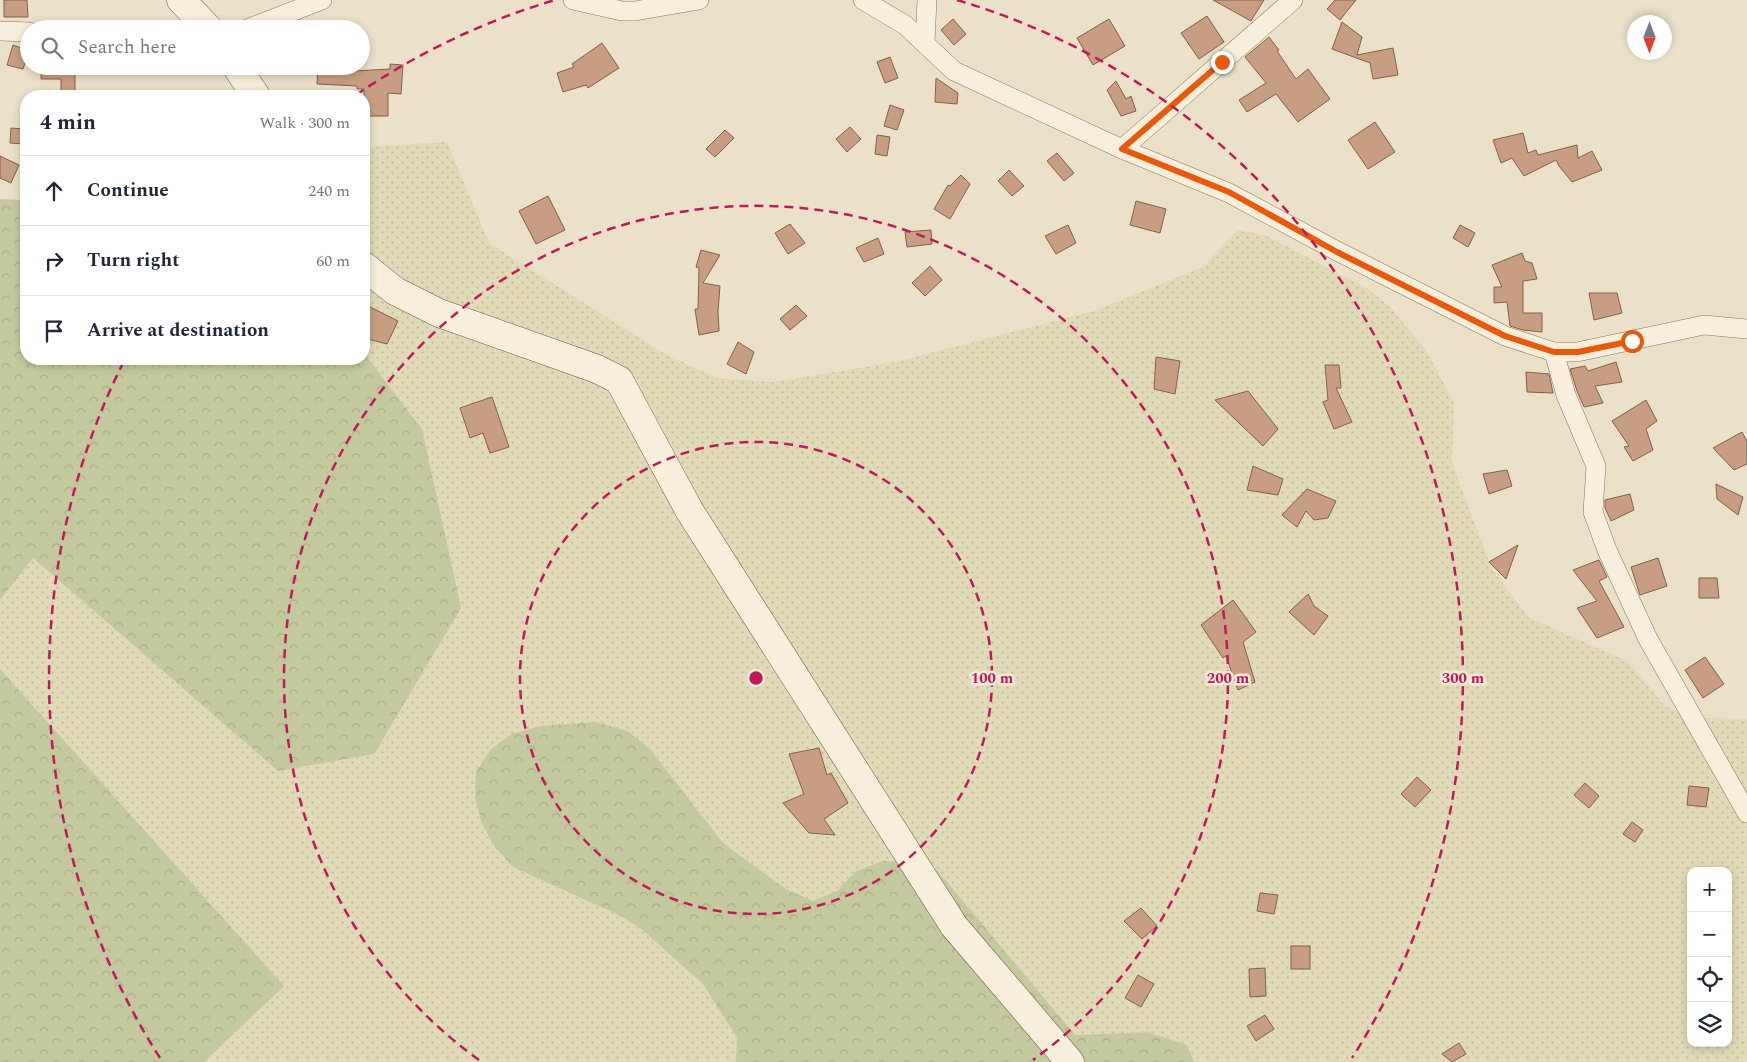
<!DOCTYPE html>
<html lang="en">
<head>
<meta charset="utf-8">
<style>
  :root { --surface:#fff; --page:#f6f6f7; --text:#1f2937; --muted:#747a83; --line:#e0e1e3 }
  body { margin:0; font-family:Spectral,serif; background:var(--page); color:var(--text) }
  .controls { position:absolute; right:15px; bottom:15px; display:grid; overflow:hidden; border-radius:10px; box-shadow:0 2px 8px #0003 }
  .controls button { width:45px; height:45px; display:grid; place-items:center; padding:0; border:0; border-bottom:1px solid var(--line); background:var(--surface); color:var(--text); font:25px sans-serif }
  .compass { position:absolute; left:1627px; top:15px; width:45px; height:45px; border-radius:50%; background:var(--surface); box-shadow:0 2px 8px #0003; rotate:180deg }
  .stop { position:absolute; width:15px; height:15px; margin:-11px; border:4px solid #ea580c; border-radius:50%; background:#fff }
  .stop.end { background:#ea580c; border-color:#fff; box-shadow:0 1px 5px #0008 }
  .list { margin:0; padding:0; list-style:none }
  h2 { display:flex; justify-content:space-between; align-items:center; height:65px; margin:0; padding:0 20px; font-size:21px }
  h2 small { font-size:16px; font-weight:400; color:var(--muted) }
  .list li { display:grid; grid-template-columns:32px 1fr auto; gap:15px; align-items:center; box-sizing:border-box; height:70px; padding:0 20px; border-top:1px solid var(--line) }
  .list b { display:block; font-size:19px; white-space:nowrap }
  .list em { font-size:16px; font-style:normal; color:var(--muted) }
  .icon { flex:none; width:28px; height:28px; fill:none; stroke:currentColor; stroke-width:2; stroke-linecap:round; stroke-linejoin:round }
  .map { position:relative; flex:none; width:1747px; height:1062px; overflow:hidden }
  .search { position:absolute; background:var(--surface); box-shadow:0 2px 8px #0003; left:20px; top:20px; width:350px; height:55px; display:flex; align-items:center; gap:12px; box-sizing:border-box; padding:0 18px; border-radius:28px; color:var(--muted); font-size:19px }
  .panel { position:absolute; background:var(--surface); box-shadow:0 2px 8px #0003; left:20px; top:90px; width:350px; height:275px; border-radius:20px }
  .map>svg:first-child { display:block }
  .farmland { fill:url(#farmland-dots); fill-rule:evenodd }
  .forest { fill:url(#forest-crowns) }
  .building { fill:#c79e82; stroke:#845f46 }
  .lines { fill:none; stroke-linecap:round; stroke-linejoin:round }
  .minor-casing { stroke:#86745f; stroke-width:20 }
  .secondary-casing { stroke:#685542; stroke-width:29 }
  .minor { stroke:#f7efdc; stroke-width:19 }
  .secondary { stroke:#f7efdc; stroke-width:28 }
  .route { stroke:#ea580c; stroke-width:6 }
  .ring { fill:none; stroke:#c2185b; stroke-width:2.5; stroke-dasharray:9 6 }
  .centre { fill:#c2185b; stroke:#f3ebd8; stroke-width:2.5 }
  .ring-label { font-size:15px; text-anchor:middle; font-weight:bold; fill:#c2185b; stroke:#f3ebd8; stroke-width:5; stroke-linejoin:round; paint-order:stroke }
</style>
</head>
<body>
<div class="map">
<svg width="1747" height="1062" viewBox="0 0 1747 1062">
  <defs>
    <pattern id="farmland-dots" width="8" height="8" patternUnits="userSpaceOnUse" patternTransform="scale(1.25)"><rect width="8" height="8" fill="#e1dab7"/><path d="M2 2h.1M6 6h.1" fill="none" stroke="#c2bb9d" stroke-width="1.8" stroke-linecap="round"/></pattern>
    <pattern id="forest-crowns" width="20" height="18" patternUnits="userSpaceOnUse" patternTransform="scale(1.25)"><rect width="20" height="18" fill="#c4c99d"/><path d="M2 6a3 3 0 1 1 6 0M12 15a3 3 0 1 1 6 0" fill="none" stroke="#a9ad87"/></pattern>
  </defs>
  <rect width="100%" height="100%" fill="#ebe1c9"/>
  <path class="farmland" d="M 447,142 L 489,243 L 662,352 L 716,378 L 773,382 L 895,362 L 1094,311 L 1203,267 L 1237,230 L 1265,235 L 1368,289 L 1390,307 L 1426,350 L 1454,403 L 1452,463 L 1492,569 L 1528,617 L 1627,661 L 1665,706 L 1691,718 L 1747,719 L 1747,1062 L 1194,1062 L 1187,1045 L 1148,1032 L 1075,1035 L 938,871 L 856,871 L 837,891 L 813,901 L 786,889 L 723,843 L 650,749 L 628,731 L 513,867 L 619,914 L 641,929 L 703,984 L 737,1038 L 736,1062 L 204,1062 L 283,986 L 0,669 L 0,600 L 33,558 L 278,771 L 422,429 L 364,353 L 364,147 ZM 1691,871 L 1728,871 L 1728,1043 L 1691,1043 Z"/>
  <g class="forest">
    <path d="M 26,193 L 26,359 L 364,359 L 364,353 L 422,429 L 461,608 L 374,754 L 278,771 L 33,558 L 0,600 L 0,199 L 21,200 Z"/>
    <path d="M 0,669 L 284,986 L 204,1062 L 0,1062 Z"/>
    <path d="M 596,722 L 628,731 L 650,749 L 723,843 L 786,889 L 813,901 L 837,891 L 856,871 L 883,861 L 913,861 L 938,871 L 1075,1035 L 1148,1032 L 1187,1045 L 1194,1062 L 736,1062 L 737,1038 L 703,984 L 641,929 L 619,915 L 513,867 L 495,847 L 482,824 L 475,798 L 476,772 L 491,749 L 512,734 L 540,726 Z"/>
  </g>
  <g class="building">
    <path d="M 4,0 L 27,0 L 28,17 L 4,17 Z"/>
    <path d="M 1213,0 L 1264,0 L 1251,21 Z"/>
    <path d="M 1335,0 L 1356,0 L 1340,20 L 1327,9 Z"/>
    <path d="M 1207,16 L 1224,42 L 1199,59 L 1181,33 Z"/>
    <path d="M 953,19 L 966,34 L 954,45 L 941,30 Z"/>
    <path d="M 1109,19 L 1125,46 L 1093,65 L 1077,38 Z"/>
    <path d="M 1342,22 L 1362,37 L 1357,55 L 1393,48 L 1398,75 L 1373,79 L 1370,63 L 1332,49 Z"/>
    <path d="M 1269,37 L 1279,50 L 1277,51 L 1296,79 L 1308,69 L 1330,99 L 1298,122 L 1276,94 L 1247,112 L 1239,100 L 1266,83 L 1245,57 Z"/>
    <path d="M 602,43 L 619,68 L 588,88 L 586,85 L 563,92 L 557,73 L 574,67 L 572,64 Z"/>
    <path d="M 13,45 L 29,51 L 23,69 L 7,65 Z"/>
    <path d="M 890,57 L 898,78 L 885,83 L 877,62 Z"/>
    <path d="M 390,64 L 403,65 L 401,94 L 388,93 L 388,116 L 364,116 L 364,89 L 357,89 L 357,86 L 317,84 L 318,66 L 355,66 L 354,71 L 390,69 Z"/>
    <path d="M 41,66 L 75,66 L 75,95 L 61,96 L 61,79 L 41,79 Z"/>
    <path d="M 936,78 L 958,93 L 957,104 L 935,102 Z"/>
    <path d="M 1116,81 L 1126,99 L 1131,96 L 1136,111 L 1121,116 L 1107,90 Z"/>
    <path d="M 890,105 L 904,110 L 897,130 L 884,126 Z"/>
    <path d="M 1375,122 L 1395,152 L 1368,169 L 1348,140 Z"/>
    <path d="M 850,127 L 861,139 L 847,152 L 836,139 Z"/>
    <path d="M 11,128 L 24,129 L 23,144 L 10,143 Z"/>
    <path d="M 725,130 L 734,138 L 715,157 L 706,149 Z"/>
    <path d="M 1523,133 L 1528,153 L 1536,150 L 1538,155 L 1577,145 L 1578,158 L 1592,151 L 1602,170 L 1572,182 L 1559,166 L 1556,160 L 1524,176 L 1512,158 L 1501,163 L 1493,140 Z"/>
    <path d="M 877,135 L 890,137 L 887,156 L 875,154 Z"/>
    <path d="M 1057,153 L 1074,173 L 1064,181 L 1047,161 Z"/>
    <path d="M 0,156 L 19,165 L 11,183 L 0,178 Z"/>
    <path d="M 1009,170 L 1024,186 L 1012,196 L 998,181 Z"/>
    <path d="M 961,175 L 970,184 L 950,219 L 934,209 L 948,185 L 950,186 Z"/>
    <path d="M 548,196 L 565,230 L 536,244 L 519,211 Z"/>
    <path d="M 1136,201 L 1166,209 L 1160,233 L 1130,225 Z"/>
    <path d="M 790,224 L 805,243 L 788,254 L 775,233 Z"/>
    <path d="M 1068,225 L 1076,243 L 1056,254 L 1045,236 Z"/>
    <path d="M 1460,225 L 1475,233 L 1468,247 L 1453,238 Z"/>
    <path d="M 931,230 L 932,244 L 907,247 L 905,232 Z"/>
    <path d="M 878,238 L 884,254 L 864,262 L 856,248 Z"/>
    <path d="M 701,250 L 720,255 L 703,283 L 720,286 L 718,311 L 719,331 L 699,335 L 695,309 L 698,309 L 699,268 L 696,267 Z"/>
    <path d="M 1522,253 L 1525,261 L 1532,263 L 1537,279 L 1523,281 L 1523,313 L 1542,313 L 1542,332 L 1523,330 L 1510,326 L 1507,302 L 1494,303 L 1494,287 L 1502,287 L 1492,265 Z"/>
    <path d="M 930,266 L 942,280 L 925,296 L 912,283 Z"/>
    <path d="M 1589,293 L 1617,293 L 1622,313 L 1594,320 Z"/>
    <path d="M 796,305 L 807,316 L 790,330 L 780,319 Z"/>
    <path d="M 370,307 L 398,321 L 387,344 L 364,338 L 364,319 Z"/>
    <path d="M 738,342 L 754,352 L 746,374 L 727,364 Z"/>
    <path d="M 1156,357 L 1180,361 L 1175,394 L 1154,389 Z"/>
    <path d="M 1616,362 L 1622,382 L 1595,386 L 1603,403 L 1584,407 L 1577,391 L 1570,369 L 1585,366 L 1588,371 Z"/>
    <path d="M 1325,365 L 1339,365 L 1341,388 L 1336,388 L 1352,422 L 1334,429 L 1323,402 L 1328,400 Z"/>
    <path d="M 1526,372 L 1549,374 L 1553,393 L 1527,392 Z"/>
    <path d="M 1248,391 L 1278,429 L 1263,446 L 1215,400 Z"/>
    <path d="M 492,397 L 509,447 L 490,453 L 483,433 L 470,438 L 460,408 Z"/>
    <path d="M 1646,400 L 1657,421 L 1646,429 L 1653,450 L 1633,461 L 1624,447 L 1629,446 L 1612,421 Z"/>
    <path d="M 1742,432 L 1747,441 L 1747,464 L 1734,470 L 1713,448 Z"/>
    <path d="M 1253,466 L 1283,479 L 1278,495 L 1247,490 Z"/>
    <path d="M 1507,470 L 1512,486 L 1489,494 L 1483,474 Z"/>
    <path d="M 1716,484 L 1743,497 L 1738,515 L 1717,499 Z"/>
    <path d="M 1307,489 L 1336,501 L 1328,518 L 1314,520 L 1306,511 L 1297,527 L 1282,515 Z"/>
    <path d="M 1630,494 L 1634,510 L 1611,521 L 1605,508 L 1605,500 Z"/>
    <path d="M 1518,545 L 1506,579 L 1489,562 Z"/>
    <path d="M 1658,558 L 1667,586 L 1640,595 L 1631,567 Z"/>
    <path d="M 1599,560 L 1607,577 L 1599,581 L 1624,627 L 1597,638 L 1577,608 L 1597,601 L 1573,570 Z"/>
    <path d="M 1699,578 L 1717,578 L 1719,598 L 1699,598 Z"/>
    <path d="M 1308,594 L 1314,606 L 1328,616 L 1314,635 L 1289,612 Z"/>
    <path d="M 1233,600 L 1256,632 L 1243,642 L 1255,682 L 1238,690 L 1226,656 L 1223,658 L 1201,625 Z"/>
    <path d="M 1705,657 L 1724,684 L 1703,698 L 1685,670 Z"/>
    <path d="M 819,748 L 827,775 L 831,773 L 848,803 L 824,819 L 835,835 L 809,833 L 783,803 L 804,794 L 789,754 Z"/>
    <path d="M 1417,777 L 1431,790 L 1415,807 L 1401,794 Z"/>
    <path d="M 1585,783 L 1599,796 L 1589,808 L 1574,795 Z"/>
    <path d="M 1689,786 L 1709,788 L 1706,807 L 1687,805 Z"/>
    <path d="M 1632,822 L 1643,830 L 1635,842 L 1623,834 Z"/>
    <path d="M 1260,893 L 1278,895 L 1274,914 L 1257,911 Z"/>
    <path d="M 1141,908 L 1157,926 L 1142,939 L 1124,921 Z"/>
    <rect x="1291" y="946" width="19" height="23"/>
    <path d="M 1265,968 L 1266,996 L 1250,997 L 1249,969 Z"/>
    <path d="M 1138,975 L 1154,984 L 1141,1007 L 1125,998 Z"/>
    <path d="M 1265,1015 L 1274,1029 L 1256,1041 L 1247,1026 Z"/>
    <path d="M 1459,1043 L 1466,1054 L 1452,1062 L 1442,1054 Z"/>
  </g>
  <g class="lines">
    <g class="minor-casing">
      <g id="minor">
        <path d="M 573,0 L 622,11 L 635,11 L 699,0"/>
        <path d="M 863,0 L 905,25 L 954,71 L 1122,149 L 1229,193 L 1337,251 L 1505,336 L 1554,352 L 1577,352 L 1704,325 L 1747,329"/>
        <path d="M 247,29 L 322,0"/>
        <path d="M 0,31 L 29,32"/>
        <path d="M 925,43 L 927,0"/>
        <path d="M 1122,149 L 1293,0"/>
        <path d="M 1554,352 L 1566,395 L 1596,466 L 1593,512 L 1607,550 L 1648,639 L 1747,813"/>
      </g>
    </g>
    <g class="secondary-casing">
      <g id="secondary">
        <path d="M 181,0 L 209,29"/>
        <path d="M 236,66 L 256,96"/>
        <path d="M 364,266 L 395,291 L 439,313 L 597,369 L 619,380 L 689,510 L 954,926 L 1070,1062"/>
      </g>
    </g>
    <use href="#minor" class="minor"/>
    <use href="#secondary" class="secondary"/>
  </g>
  <g class="lines">
    <path class="route" d="M 1222,62 L 1122,149 L 1229,192 L 1337,252 L 1505,336 L 1554,352 L 1578,352 L 1632,341"/>
  </g>
  <g class="ring">
    <circle cx="756" cy="678" r="236"/>
    <path d="M479 1060A472 472 0 1 1 1033 1060"/>
    <path d="M160 1058A707 707 0 0 1 123 363M356 95A707 707 0 0 1 555 0M957 0A707 707 0 0 1 1352 1058"/>
  </g>
  <circle cx="756" cy="678" r="8" class="centre"/>
  <g class="ring-label">
    <text x="992" y="683">100 m</text>
    <text x="1228" y="683">200 m</text>
    <text x="1463" y="683">300 m</text>
  </g>
</svg>
<div class="controls">
<button>+</button>
<button>−</button>
<button><svg class="icon" aria-label="locate" viewBox="0 0 24 24"><circle cx="12" cy="12" r="6"/><path d="M12 2v4M12 18v4M2 12h4M18 12h4"/></svg></button>
<button><svg class="icon" aria-label="layers" viewBox="0 0 24 24"><path d="M12 4l9 5-9 5-9-5zM3 14l9 5 9-5"/></svg></button>
</div>
<svg class="compass" viewBox="-18 -18 36 36"><path d="M0-13l5 13h-10z" fill="#e53935"/><path d="M0 13l5-13h-10z" fill="#747a83"/></svg>
<div class="stop" style="left:1632px;top:341px"></div>
<div class="stop end" style="left:1222px;top:62px"></div>
<div class="search"><svg class="icon" aria-label="search" viewBox="0 0 24 24"><circle cx="10" cy="10" r="6"/><path d="M15 15l6 6"/></svg>Search here</div>
<section class="panel">
<h2>4 min<small>Walk · 300 m</small></h2>
<ul class="list">
<li><svg class="icon" aria-label="ahead" viewBox="0 0 24 24"><path d="M12 20V5M6 11l6-6 6 6"/></svg><div><b>Continue</b></div><em>240 m</em></li>
<li><svg class="icon" aria-label="right" viewBox="0 0 24 24"><path d="M7 20v-9h11M14 6l5 5-5 5"/></svg><div><b>Turn right</b></div><em>60 m</em></li>
<li><svg class="icon" aria-label="arrive" viewBox="0 0 24 24"><path d="M6 21V4h12l-3 4 3 4H6"/></svg><div><b>Arrive at destination</b></div></li>
</ul>
</section>
</div>
</body>
</html>
